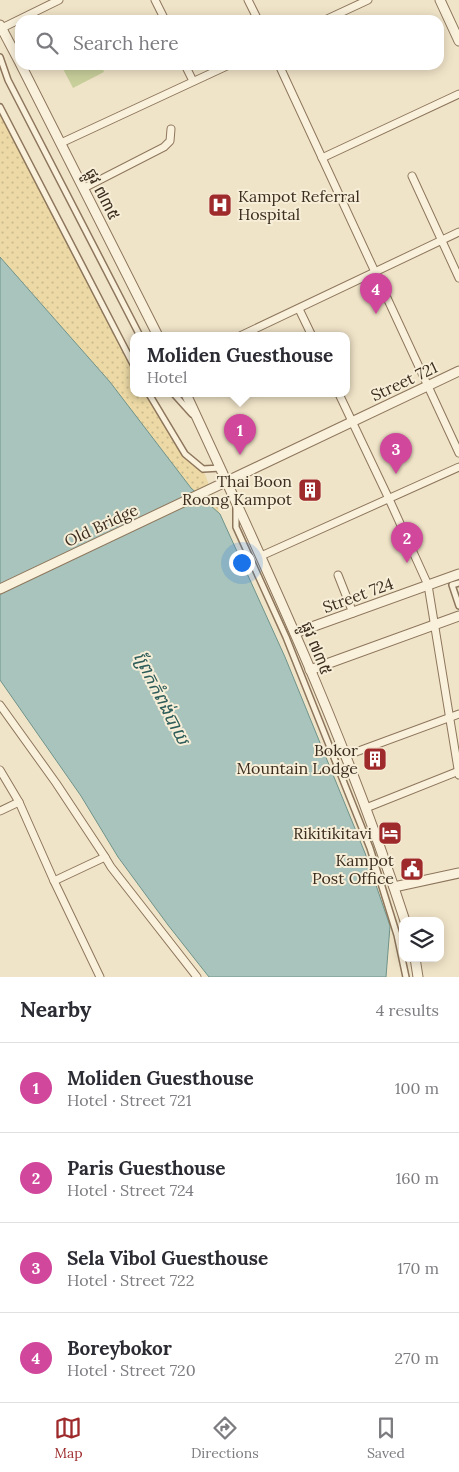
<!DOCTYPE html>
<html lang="en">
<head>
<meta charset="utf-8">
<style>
  :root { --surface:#fff; --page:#f2f2f3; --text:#2b2b33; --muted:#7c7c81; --line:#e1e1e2; --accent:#9e2a2b }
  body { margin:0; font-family:Lora,"Noto Sans Khmer",serif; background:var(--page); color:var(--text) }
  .controls { position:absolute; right:15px; bottom:15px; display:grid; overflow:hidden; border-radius:10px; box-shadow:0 2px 12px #0003 }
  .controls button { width:45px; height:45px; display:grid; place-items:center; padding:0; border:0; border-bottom:1px solid var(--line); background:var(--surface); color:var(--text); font:25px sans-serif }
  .you { position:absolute; left:241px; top:562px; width:18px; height:18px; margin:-12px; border:4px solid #fff; border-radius:50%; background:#1a73e8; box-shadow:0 0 0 8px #1a73e833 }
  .badge { display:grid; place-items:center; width:32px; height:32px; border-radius:50%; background:var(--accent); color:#fff; font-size:16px; font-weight:700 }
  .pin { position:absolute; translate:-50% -41px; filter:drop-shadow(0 1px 2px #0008) }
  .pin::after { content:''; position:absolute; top:26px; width:18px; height:15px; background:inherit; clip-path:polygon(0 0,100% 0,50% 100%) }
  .popup { position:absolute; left:130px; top:332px; width:220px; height:65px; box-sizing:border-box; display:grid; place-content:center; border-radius:10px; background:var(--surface); filter:drop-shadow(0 1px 4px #0005); font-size:16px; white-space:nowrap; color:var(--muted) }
  .popup b { font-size:19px; color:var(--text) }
  .popup::after { content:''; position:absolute; left:50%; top:100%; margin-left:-10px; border:10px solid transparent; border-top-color:var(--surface) }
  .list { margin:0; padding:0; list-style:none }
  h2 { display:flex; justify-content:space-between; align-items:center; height:65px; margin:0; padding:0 20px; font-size:21px }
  h2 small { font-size:16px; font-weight:400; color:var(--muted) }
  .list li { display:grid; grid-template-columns:32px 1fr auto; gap:15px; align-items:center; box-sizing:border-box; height:90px; padding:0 20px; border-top:1px solid var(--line) }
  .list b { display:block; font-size:19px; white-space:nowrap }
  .list p { margin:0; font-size:16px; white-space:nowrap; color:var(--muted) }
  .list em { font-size:16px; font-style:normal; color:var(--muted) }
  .icon { flex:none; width:28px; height:28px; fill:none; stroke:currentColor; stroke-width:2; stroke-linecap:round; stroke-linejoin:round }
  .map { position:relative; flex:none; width:459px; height:977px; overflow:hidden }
  .search { position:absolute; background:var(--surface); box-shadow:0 2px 12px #0003; left:15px; right:15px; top:15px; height:55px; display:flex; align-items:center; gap:12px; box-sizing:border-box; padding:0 18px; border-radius:15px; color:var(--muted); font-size:19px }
  .sheet { height:425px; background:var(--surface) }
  nav { display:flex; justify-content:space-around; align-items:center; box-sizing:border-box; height:70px; border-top:1px solid var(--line); background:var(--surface); font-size:14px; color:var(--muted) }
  nav a { display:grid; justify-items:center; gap:2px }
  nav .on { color:var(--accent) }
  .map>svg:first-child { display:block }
  .sand { fill:url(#sand-dots) }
  .pitch { fill:#c9cf9b }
  .water { fill:#a9c4bc; stroke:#6f938a }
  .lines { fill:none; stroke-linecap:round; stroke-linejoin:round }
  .pedestrian-casing { stroke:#8d765c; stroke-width:8 }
  .minor-casing { stroke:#8d765c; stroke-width:9 }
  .tertiary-casing { stroke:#8d765c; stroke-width:11 }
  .pedestrian { stroke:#faf1dc; stroke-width:5 }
  .minor { stroke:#faf1dc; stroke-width:7 }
  .tertiary { stroke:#faf1dc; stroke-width:9 }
  .labels { text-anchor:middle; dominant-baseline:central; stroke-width:4; stroke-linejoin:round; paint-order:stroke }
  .street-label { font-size:16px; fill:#3d2e20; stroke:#f7eed8 }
  .poi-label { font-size:16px; fill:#3d2e20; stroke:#f7eed8; text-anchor:end }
  .water-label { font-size:18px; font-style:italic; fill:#2f5d5a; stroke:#f7eed8 }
</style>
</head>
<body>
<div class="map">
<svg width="459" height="977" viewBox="0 0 459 977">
  <defs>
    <pattern id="sand-dots" width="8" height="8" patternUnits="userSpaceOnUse" patternTransform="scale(1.25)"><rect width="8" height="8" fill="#ecd9a5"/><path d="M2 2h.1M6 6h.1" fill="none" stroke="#cbbb8e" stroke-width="1.8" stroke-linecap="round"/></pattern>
  </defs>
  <rect width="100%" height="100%" fill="#f0e4c8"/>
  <path class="sand" d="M 0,107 L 134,366 L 134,394 L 149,394 L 185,453 L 203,469 L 220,514 L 191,488 L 110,382 L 0,257 Z"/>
  <path class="pitch" d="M 61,65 L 101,65 L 104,72 L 73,88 Z"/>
  <path class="water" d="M 0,257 L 110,382 L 191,488 L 220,514 L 285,657 L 365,853 L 390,926 L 386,977 L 209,977 L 168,925 L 118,857 L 81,796 L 0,680 Z"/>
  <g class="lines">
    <g class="pedestrian-casing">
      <g id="pedestrian">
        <path d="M 0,57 L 8,80 L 140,336"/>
        <path d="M 0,107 L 134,366"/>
        <path d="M 149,394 L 185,454 L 203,469 L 221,468"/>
        <path d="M 174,394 L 192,414"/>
        <path d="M 236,506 L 236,527 L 286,637 L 370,848 L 397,935 L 406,977"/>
        <path d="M 459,583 L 452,585 L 459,606"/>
      </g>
    </g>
    <g class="minor-casing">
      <g id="minor">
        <path d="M 155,0 L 165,20"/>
        <path d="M 248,0 L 258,20"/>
        <path d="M 325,20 L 368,0"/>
        <path d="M 2,28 L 59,0"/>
        <path d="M 185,65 L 193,81"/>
        <path d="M 279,65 L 459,453"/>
        <path d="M 61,143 L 229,65"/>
        <path d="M 322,158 L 459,94"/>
        <path d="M 412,176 L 459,278"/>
        <path d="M 84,188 L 164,147 L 170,141 L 171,129"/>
        <path d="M 299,309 L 312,336"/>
        <path d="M 240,336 L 459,232"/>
        <path d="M 339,394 L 389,499 L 428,585 L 459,775"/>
        <path d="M 261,556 L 459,467"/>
        <path d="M 338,575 L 353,613"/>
        <path d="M 0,705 L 56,783 L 105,857"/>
        <path d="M 345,756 L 459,714"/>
        <path d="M 0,770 L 19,802 L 54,881 L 100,977"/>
        <path d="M 366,808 L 459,771"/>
        <path d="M 0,811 L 19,802"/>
        <path d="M 54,881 L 105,857 L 111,867 L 197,977"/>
      </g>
    </g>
    <g class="tertiary-casing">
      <g id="tertiary">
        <path d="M 440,0 L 459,41"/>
        <path d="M 0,25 L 20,63"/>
        <path d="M 21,65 L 158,336"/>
        <path d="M 186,394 C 266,566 347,740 405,921"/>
        <path d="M 0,589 L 459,371"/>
        <path d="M 295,633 L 459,574"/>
        <path d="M 310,670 L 459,616"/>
        <path d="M 394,887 L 459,873"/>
        <path d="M 415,958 L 418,977"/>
      </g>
    </g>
    <use href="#pedestrian" class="pedestrian"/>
    <use href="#minor" class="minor"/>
    <use href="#tertiary" class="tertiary"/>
  </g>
  <defs>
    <g id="hospital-square" transform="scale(1.25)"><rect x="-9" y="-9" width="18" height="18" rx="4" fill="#9e2a2b" stroke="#f7eed8"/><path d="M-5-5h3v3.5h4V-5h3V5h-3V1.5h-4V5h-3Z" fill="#fff"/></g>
    <g id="building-square" transform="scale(1.25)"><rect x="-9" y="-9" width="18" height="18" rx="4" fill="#9e2a2b" stroke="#f7eed8"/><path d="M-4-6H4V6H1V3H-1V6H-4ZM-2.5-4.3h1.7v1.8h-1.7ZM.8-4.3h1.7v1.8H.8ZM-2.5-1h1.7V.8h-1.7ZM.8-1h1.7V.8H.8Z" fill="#fff"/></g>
    <g id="hotel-square" transform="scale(1.25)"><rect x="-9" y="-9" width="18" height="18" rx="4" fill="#9e2a2b" stroke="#f7eed8"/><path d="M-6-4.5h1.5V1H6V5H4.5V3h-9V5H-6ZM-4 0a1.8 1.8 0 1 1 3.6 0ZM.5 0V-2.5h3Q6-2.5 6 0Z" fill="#fff"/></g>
    <g id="civic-square" transform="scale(1.25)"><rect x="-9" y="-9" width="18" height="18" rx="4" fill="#9e2a2b" stroke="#f7eed8"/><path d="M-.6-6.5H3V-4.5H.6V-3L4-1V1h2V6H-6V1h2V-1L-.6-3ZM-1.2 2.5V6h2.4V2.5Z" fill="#fff"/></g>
  </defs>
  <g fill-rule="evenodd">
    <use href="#hospital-square" x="220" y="205"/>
    <use href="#building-square" x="310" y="490"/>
    <use href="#building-square" x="375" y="759"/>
    <use href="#hotel-square" x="390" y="833"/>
    <use href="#civic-square" x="412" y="869"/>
  </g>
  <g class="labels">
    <g class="street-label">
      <text transform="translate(103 194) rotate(63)">ផ្លូវ ៧៣៥</text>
      <text transform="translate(404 381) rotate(-25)">Street 721</text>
      <text transform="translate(101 525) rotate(-25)">Old Bridge</text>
      <text transform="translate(358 595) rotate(-20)">Street 724</text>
      <text transform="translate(317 648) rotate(68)">ផ្លូវ ៧៣៥</text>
    </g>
    <g class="poi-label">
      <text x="238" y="196" text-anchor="start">Kampot Referral<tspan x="238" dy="18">Hospital</tspan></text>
      <text x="292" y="481">Thai Boon<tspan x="292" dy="18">Roong Kampot</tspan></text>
      <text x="358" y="750">Bokor<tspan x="358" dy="18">Mountain Lodge</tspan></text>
      <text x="372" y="833">Rikitikitavi</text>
      <text x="394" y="860">Kampot<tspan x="394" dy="18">Post Office</tspan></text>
    </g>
    <g class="water-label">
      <text transform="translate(162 698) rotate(63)">ព្រែកកំពង់បាយ</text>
    </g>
  </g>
</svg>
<div class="controls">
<button><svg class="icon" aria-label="layers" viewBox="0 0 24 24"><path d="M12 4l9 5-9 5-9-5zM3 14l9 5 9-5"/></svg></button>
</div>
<div class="you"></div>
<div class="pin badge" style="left:240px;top:455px;background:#d1479c">1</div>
<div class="popup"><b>Moliden Guesthouse</b>Hotel</div>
<div class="pin badge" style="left:407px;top:563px;background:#d1479c">2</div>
<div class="pin badge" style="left:396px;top:474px;background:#d1479c">3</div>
<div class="pin badge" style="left:376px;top:314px;background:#d1479c">4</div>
<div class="search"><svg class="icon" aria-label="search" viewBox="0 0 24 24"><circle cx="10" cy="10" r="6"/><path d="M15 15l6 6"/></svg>Search here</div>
</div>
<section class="sheet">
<h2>Nearby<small>4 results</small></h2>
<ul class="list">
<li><span class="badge" style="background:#d1479c">1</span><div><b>Moliden Guesthouse</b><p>Hotel · Street 721</p></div><em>100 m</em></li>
<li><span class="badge" style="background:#d1479c">2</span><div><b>Paris Guesthouse</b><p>Hotel · Street 724</p></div><em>160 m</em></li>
<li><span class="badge" style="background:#d1479c">3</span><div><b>Sela Vibol Guesthouse</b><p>Hotel · Street 722</p></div><em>170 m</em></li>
<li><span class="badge" style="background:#d1479c">4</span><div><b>Boreybokor</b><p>Hotel · Street 720</p></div><em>270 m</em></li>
</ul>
</section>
<nav>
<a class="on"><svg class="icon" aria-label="map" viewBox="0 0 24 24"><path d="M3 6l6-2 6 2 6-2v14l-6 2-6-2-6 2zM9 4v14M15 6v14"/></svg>Map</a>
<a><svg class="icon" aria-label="directions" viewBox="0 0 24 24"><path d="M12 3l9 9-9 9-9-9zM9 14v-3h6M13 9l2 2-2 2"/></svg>Directions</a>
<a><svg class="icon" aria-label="saved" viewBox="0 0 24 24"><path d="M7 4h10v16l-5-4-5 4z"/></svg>Saved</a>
</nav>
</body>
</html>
